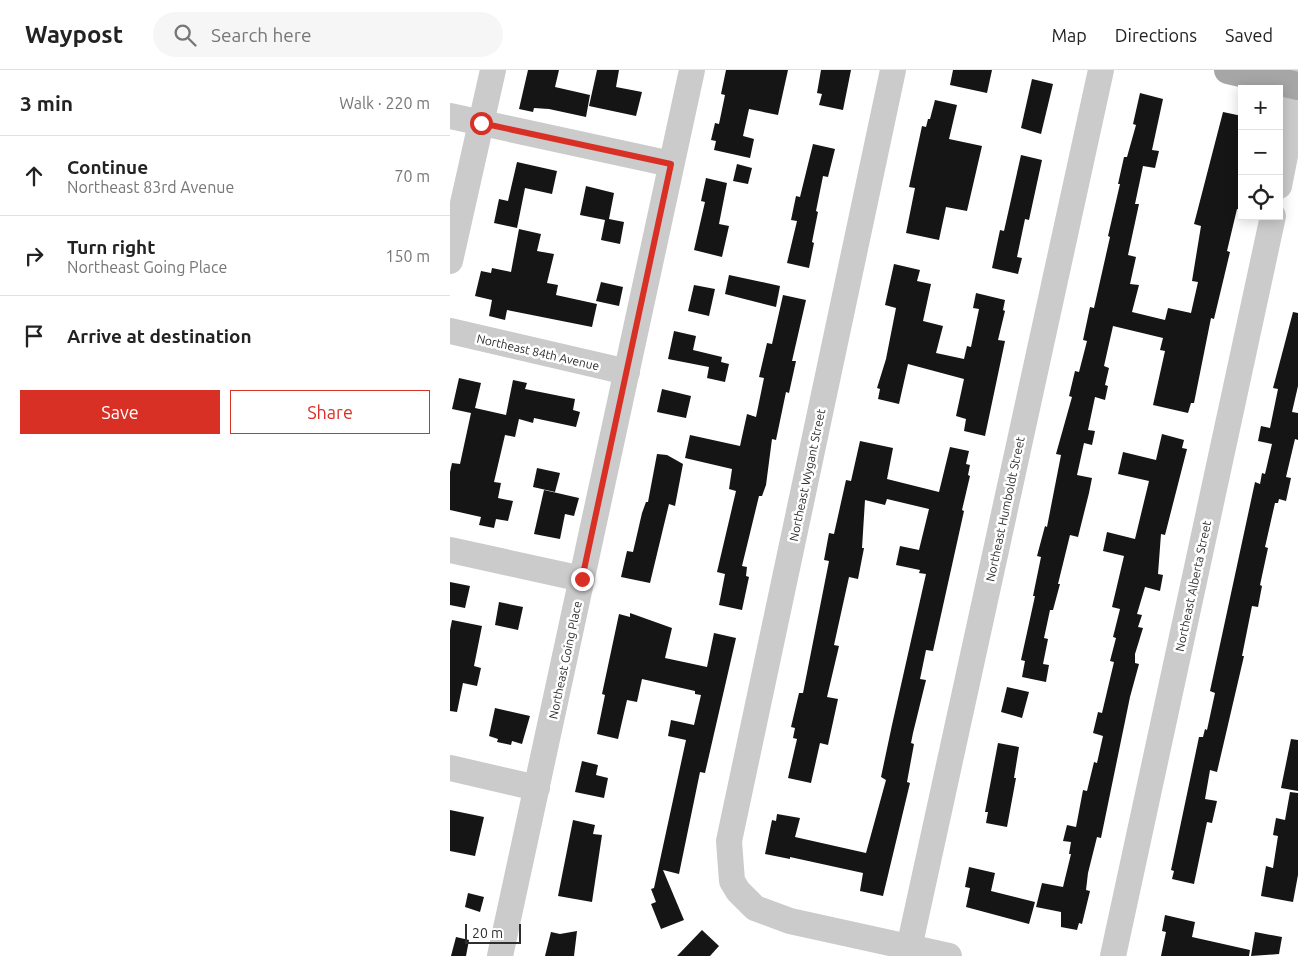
<!DOCTYPE html>
<html lang="en">
<head>
<meta charset="utf-8">
<style>
  :root { --surface:#fff; --page:#f6f6f6; --text:#222; --muted:#767676; --line:#e0e0e0; --accent:#d93025 }
  body { margin:0; font-family:Ubuntu,sans-serif; background:var(--page); color:var(--text) }
  .controls { position:absolute; right:15px; top:15px; display:grid; overflow:hidden; border-radius:0px; box-shadow:0 2px 12px #0003 }
  .controls button { width:45px; height:45px; display:grid; place-items:center; padding:0; border:0; border-bottom:1px solid var(--line); background:var(--surface); color:var(--text); font:25px sans-serif }
  .scale { position:absolute; left:15px; bottom:12px; width:56px; box-sizing:border-box; padding-left:5px; border:2px solid #2e2e2e; border-top:0; font-size:14px; line-height:18px; white-space:nowrap; color:#2e2e2e; -webkit-text-stroke:4px #fff; paint-order:stroke }
  .stop { position:absolute; width:15px; height:15px; margin:-11px; border:4px solid #d93025; border-radius:50%; background:#fff }
  .stop.end { background:#d93025; border-color:#fff; box-shadow:0 1px 5px #0008 }
  .list { margin:0; padding:0; list-style:none }
  h2 { display:flex; justify-content:space-between; align-items:center; height:65px; margin:0; padding:0 20px; font-size:21px }
  h2 small { font-size:16px; font-weight:400; color:var(--muted) }
  .list li { display:grid; grid-template-columns:32px 1fr auto; gap:15px; align-items:center; box-sizing:border-box; height:80px; padding:0 20px; border-top:1px solid var(--line) }
  .list b { display:block; font-size:19px; white-space:nowrap }
  .list p { margin:0; font-size:16px; white-space:nowrap; color:var(--muted) }
  .list em { font-size:16px; font-style:normal; color:var(--muted) }
  .actions { display:flex; gap:10px; padding:15px 20px }
  .actions a { flex:1; padding:11px 0; border:1px solid var(--accent); border-radius:0px; text-align:center; font-size:18px; color:var(--accent) }
  .actions .main { background:var(--accent); color:#fff }
  .icon { flex:none; width:28px; height:28px; fill:none; stroke:currentColor; stroke-width:2; stroke-linecap:round; stroke-linejoin:round }
  .map { position:relative; flex:none; width:848px; height:886px; overflow:hidden }
  header { display:flex; align-items:center; gap:30px; box-sizing:border-box; height:70px; padding:0 25px; background:var(--surface); border-bottom:1px solid var(--line) }
  header strong { font-size:24px }
  nav { display:flex; gap:28px; margin-inline-start:auto; font-size:18px }
  .search { width:350px; height:45px; background:var(--page); display:flex; align-items:center; gap:12px; box-sizing:border-box; padding:0 18px; border-radius:28px; color:var(--muted); font-size:19px }
  main { display:flex }
  aside { flex:1; background:var(--surface) }
  .map>svg:first-child { display:block }
  .building { fill:#151515 }
  .lines { fill:none; stroke-linecap:round; stroke-linejoin:round }
  .minor { stroke:#cbcbcb; stroke-width:26 }
  .major { stroke:#a6a6a6; stroke-width:28 }
  .route { stroke:#d93025; stroke-width:6 }
  .labels { text-anchor:middle; dominant-baseline:central; stroke-width:5; stroke-linejoin:round; paint-order:stroke }
  .street-label { font-size:12px; fill:#2e2e2e; stroke:#fff }
</style>
</head>
<body>
<header>
<strong>Waypost</strong>
<div class="search"><svg class="icon" aria-label="search" viewBox="0 0 24 24"><circle cx="10" cy="10" r="6"/><path d="M15 15l6 6"/></svg>Search here</div>
<nav><a>Map</a><a>Directions</a><a>Saved</a></nav>
</header>
<main>
<aside>
<h2>3 min<small>Walk · 220 m</small></h2>
<ul class="list">
<li><svg class="icon" aria-label="ahead" viewBox="0 0 24 24"><path d="M12 20V5M6 11l6-6 6 6"/></svg><div><b>Continue</b><p>Northeast 83rd Avenue</p></div><em>70 m</em></li>
<li><svg class="icon" aria-label="right" viewBox="0 0 24 24"><path d="M7 20v-9h11M14 6l5 5-5 5"/></svg><div><b>Turn right</b><p>Northeast Going Place</p></div><em>150 m</em></li>
<li><svg class="icon" aria-label="arrive" viewBox="0 0 24 24"><path d="M6 21V4h12l-3 4 3 4H6"/></svg><div><b>Arrive at destination</b></div></li>
</ul>
<div class="actions"><a class="main">Save</a><a>Share</a></div>
</aside>
<div class="map">
<svg width="848" height="886" viewBox="0 0 848 886">
  <rect width="100%" height="100%" fill="#fff"/>
  <g class="building">
    <path d="M 78,0 L 109,0 L 105,17 L 140,25 L 136,47 L 99,39 L 84,38 L 83,42 L 69,39 Z"/>
    <path d="M 147,0 L 169,0 L 166,17 L 192,22 L 186,46 L 139,36 Z"/>
    <path d="M 276,0 L 338,0 L 328,45 L 299,39 L 293,66 L 304,69 L 300,88 L 264,80 L 266,71 L 261,70 L 265,53 L 269,54 L 275,25 L 271,24 Z"/>
    <path d="M 371,0 L 401,0 L 393,40 L 369,35 L 372,24 L 367,23 Z"/>
    <path d="M 503,0 L 542,0 L 537,23 L 500,15 Z"/>
    <path d="M 582,9 L 603,14 L 591,64 L 571,58 Z"/>
    <path d="M 690,23 L 713,29 L 702,80 L 709,81 L 705,98 L 693,96 L 685,134 L 689,134 L 678,185 L 686,187 L 680,214 L 689,215 L 682,242 L 715,250 L 718,238 L 741,243 L 748,212 L 742,211 L 751,156 L 744,154 L 773,42 L 792,46 L 792,104 L 789,116 L 791,116 L 789,124 L 792,125 L 792,140 L 787,139 L 777,181 L 780,182 L 764,249 L 761,248 L 744,333 L 741,333 L 738,343 L 703,335 L 715,281 L 710,280 L 713,268 L 663,256 L 654,296 L 659,298 L 655,315 L 658,316 L 655,330 L 645,327 L 638,360 L 645,361 L 642,375 L 634,373 L 627,405 L 642,408 L 639,423 L 628,467 L 620,465 L 608,514 L 610,514 L 603,540 L 600,540 L 594,568 L 598,569 L 593,594 L 599,595 L 596,612 L 572,607 L 575,591 L 571,590 L 585,526 L 583,526 L 591,487 L 587,486 L 595,456 L 597,457 L 611,385 L 606,384 L 622,327 L 619,326 L 625,301 L 629,302 L 637,271 L 633,270 L 640,237 L 644,238 L 660,167 L 658,166 L 670,114 L 668,114 L 674,87 L 677,87 L 686,55 L 683,54 Z"/>
    <path d="M 485,30 L 507,35 L 499,69 L 532,76 L 517,141 L 496,137 L 489,170 L 456,163 L 465,118 L 459,117 L 472,56 L 476,57 L 478,49 L 480,49 Z"/>
    <path d="M 363,74 L 385,79 L 378,107 L 373,106 L 366,141 L 368,142 L 362,172 L 364,173 L 359,198 L 337,193 L 347,151 L 341,150 L 346,126 L 350,127 Z"/>
    <path d="M 571,85 L 592,90 L 579,150 L 575,149 L 567,187 L 572,188 L 568,204 L 542,198 L 550,160 L 554,161 Z"/>
    <path d="M 67,92 L 107,101 L 102,124 L 75,118 L 67,158 L 44,153 L 49,129 L 58,131 Z"/>
    <path d="M 287,94 L 302,98 L 298,114 L 283,111 Z"/>
    <path d="M 256,108 L 277,113 L 269,154 L 279,156 L 272,187 L 244,180 L 255,132 L 251,131 Z"/>
    <path d="M 136,116 L 164,123 L 159,149 L 174,152 L 170,174 L 151,170 L 155,150 L 130,145 Z"/>
    <path d="M 69,159 L 91,164 L 87,181 L 104,184 L 97,213 L 108,215 L 106,225 L 147,234 L 142,257 L 57,240 L 55,250 L 39,246 L 42,230 L 25,226 L 31,201 L 41,203 L 42,198 L 61,202 Z"/>
    <path d="M 444,194 L 470,200 L 467,211 L 481,214 L 473,251 L 493,256 L 486,283 L 514,289 L 517,276 L 521,277 L 529,239 L 523,238 L 526,223 L 555,230 L 553,240 L 555,241 L 548,270 L 555,271 L 535,366 L 514,361 L 516,349 L 506,346 L 514,309 L 458,294 L 449,334 L 428,329 L 430,319 L 427,318 L 436,289 L 446,238 L 435,235 Z"/>
    <path d="M 279,205 L 330,216 L 326,237 L 275,224 Z"/>
    <path d="M 151,212 L 173,217 L 169,236 L 146,231 Z"/>
    <path d="M 244,215 L 265,219 L 259,246 L 238,241 Z"/>
    <path d="M 333,225 L 356,230 L 342,291 L 346,291 L 339,323 L 336,322 L 326,370 L 322,369 L 316,415 L 312,426 L 309,426 L 292,496 L 297,497 L 296,506 L 299,507 L 292,540 L 269,535 L 275,504 L 267,502 L 286,421 L 279,419 L 282,399 L 235,388 L 240,365 L 290,376 L 297,344 L 306,347 L 314,308 L 309,307 L 317,273 L 322,274 Z"/>
    <path d="M 843,242 L 848,243 L 848,316 L 842,342 L 848,343 L 848,370 L 845,369 L 836,407 L 841,408 L 836,431 L 829,429 L 828,433 L 825,433 L 815,477 L 818,478 L 810,515 L 812,516 L 808,537 L 802,536 L 792,586 L 794,586 L 767,702 L 760,700 L 755,729 L 767,731 L 762,753 L 757,752 L 744,814 L 722,809 L 724,801 L 721,800 L 749,667 L 753,667 L 755,659 L 757,660 L 765,623 L 760,621 L 805,412 L 810,414 L 812,403 L 815,404 L 822,374 L 808,371 L 811,356 L 820,358 L 828,319 L 823,318 Z"/>
    <path d="M 224,261 L 246,266 L 243,280 L 272,287 L 271,292 L 279,294 L 275,312 L 257,308 L 259,297 L 218,289 Z"/>
    <path d="M 9,308 L 31,313 L 25,338 L 56,345 L 63,310 L 77,313 L 75,319 L 125,329 L 123,340 L 130,342 L 126,357 L 84,348 L 83,353 L 69,349 L 65,367 L 55,365 L 44,412 L 51,413 L 48,428 L 63,431 L 58,451 L 46,449 L 44,458 L 29,455 L 31,447 L 0,440 L 0,402 L 2,393 L 10,394 L 21,343 L 2,339 Z"/>
    <path d="M 212,319 L 241,326 L 236,348 L 207,342 Z"/>
    <path d="M 712,364 L 734,370 L 732,378 L 737,379 L 715,465 L 711,464 L 708,504 L 713,505 L 710,521 L 695,517 L 687,544 L 692,545 L 688,557 L 693,558 L 685,584 L 685,593 L 689,594 L 680,627 L 651,768 L 647,767 L 638,803 L 636,820 L 640,821 L 632,854 L 629,853 L 627,860 L 611,857 L 611,842 L 586,837 L 592,813 L 613,817 L 621,784 L 619,784 L 621,772 L 613,771 L 617,755 L 626,757 L 633,720 L 637,721 L 644,692 L 647,693 L 653,666 L 643,663 L 648,642 L 652,643 L 664,592 L 660,591 L 666,568 L 663,567 L 670,539 L 662,537 L 674,486 L 653,481 L 657,462 L 685,469 L 699,411 L 668,404 L 673,382 L 706,390 Z"/>
    <path d="M 410,371 L 443,378 L 437,409 L 489,422 L 500,377 L 519,381 L 516,394 L 520,395 L 518,405 L 520,406 L 512,440 L 514,441 L 483,581 L 476,580 L 470,609 L 476,610 L 463,663 L 461,673 L 464,674 L 457,712 L 460,713 L 433,826 L 410,821 L 413,803 L 340,787 L 340,789 L 315,784 L 322,750 L 326,751 L 327,744 L 350,748 L 345,767 L 416,783 L 436,710 L 431,707 L 442,655 L 476,504 L 469,503 L 470,500 L 446,495 L 450,476 L 469,480 L 479,439 L 437,429 L 435,435 L 415,430 L 412,478 L 414,478 L 408,509 L 399,507 L 384,575 L 389,576 L 377,627 L 388,629 L 378,675 L 370,673 L 361,713 L 338,708 L 347,669 L 343,668 L 345,658 L 341,657 L 349,623 L 353,623 L 379,491 L 374,490 L 379,463 L 384,464 L 396,410 L 401,411 Z"/>
    <path d="M 207,384 L 217,385 L 233,394 L 225,436 L 219,434 L 200,513 L 171,507 L 177,481 L 183,482 L 192,443 L 196,432 L 198,432 Z"/>
    <path d="M 87,398 L 110,403 L 105,422 L 83,417 Z"/>
    <path d="M 94,420 L 129,428 L 124,446 L 115,444 L 110,469 L 84,464 Z"/>
    <path d="M 0,512 L 20,516 L 15,538 L 0,535 Z"/>
    <path d="M 49,532 L 73,537 L 68,560 L 45,555 Z"/>
    <path d="M 180,543 L 222,558 L 215,588 L 257,597 L 264,563 L 286,568 L 255,703 L 250,702 L 229,804 L 213,800 L 234,850 L 211,859 L 201,834 L 206,832 L 201,819 L 204,818 L 236,670 L 218,666 L 221,650 L 244,655 L 251,625 L 245,624 L 245,621 L 192,609 L 187,632 L 177,630 L 168,669 L 147,664 L 155,625 L 152,624 L 169,544 L 180,547 Z"/>
    <path d="M 2,550 L 32,556 L 24,596 L 31,598 L 27,616 L 13,613 L 7,642 L 0,641 L 0,560 Z"/>
    <path d="M 557,617 L 579,622 L 572,648 L 551,642 Z"/>
    <path d="M 45,638 L 80,646 L 72,674 L 62,671 L 61,675 L 47,672 L 48,669 L 39,666 Z"/>
    <path d="M 841,669 L 848,670 L 848,721 L 831,718 Z"/>
    <path d="M 548,673 L 569,677 L 564,708 L 566,708 L 557,757 L 536,753 L 538,742 L 535,742 Z"/>
    <path d="M 132,691 L 148,695 L 146,705 L 158,708 L 154,728 L 125,722 Z"/>
    <path d="M 840,722 L 848,723 L 848,805 L 843,832 L 811,826 L 816,796 L 823,798 L 828,766 L 823,765 L 826,748 L 835,750 Z"/>
    <path d="M 0,740 L 34,747 L 25,786 L 0,781 Z"/>
    <path d="M 123,750 L 145,755 L 143,764 L 152,765 L 142,832 L 108,826 Z"/>
    <path d="M 519,797 L 545,803 L 541,821 L 585,832 L 579,854 L 516,837 L 520,818 L 515,817 Z"/>
    <path d="M 18,823 L 34,827 L 30,842 L 15,837 Z"/>
    <path d="M 715,845 L 745,852 L 742,867 L 800,880 L 799,886 L 711,886 L 716,862 L 712,861 Z"/>
    <path d="M 252,860 L 269,876 L 260,886 L 227,886 Z"/>
    <path d="M 127,861 L 124,886 L 95,886 L 101,862 L 110,864 Z"/>
    <path d="M 805,862 L 832,867 L 829,884 L 801,886 Z"/>
    <path d="M 6,867 L 19,870 L 16,886 L 1,886 Z"/>
  </g>
  <g class="lines">
    <g class="minor">
      <path d="M 443,0 L 279,771 L 282,811 L 288,821 L 305,838 L 340,851 L 499,886"/>
      <path d="M 0,46 L 221,94"/>
      <path d="M 829,116 L 843,46 L 835,0"/>
      <path d="M 0,191 L 43,0"/>
      <path d="M 0,261 L 177,302"/>
      <path d="M 0,480 L 132,509"/>
      <path d="M 0,698 L 87,718"/>
      <path d="M 459,878 L 651,0"/>
      <path d="M 50,886 L 242,0"/>
      <path d="M 663,886 L 823,146"/>
    </g>
    <path class="major" d="M 778,0 L 848,16"/>
  </g>
  <g class="lines">
    <path class="route" d="M 31,53 L 221,94 L 132,509"/>
  </g>
  <g class="labels">
    <g class="street-label">
      <text transform="translate(88 282) rotate(13)">Northeast 84th Avenue</text>
      <text transform="translate(357 405) rotate(-78)">Northeast Wygant Street</text>
      <text transform="translate(555 439) rotate(-78)">Northeast Humboldt Street</text>
      <text transform="translate(743 516) rotate(-78)">Northeast Alberta Street</text>
      <text transform="translate(115 590) rotate(-78)">Northeast Going Place</text>
    </g>
  </g>
</svg>
<div class="controls">
<button>+</button>
<button>−</button>
<button><svg class="icon" aria-label="locate" viewBox="0 0 24 24"><circle cx="12" cy="12" r="6"/><path d="M12 2v4M12 18v4M2 12h4M18 12h4"/></svg></button>
</div>
<div class="scale">20 m</div>
<div class="stop" style="left:31px;top:53px"></div>
<div class="stop end" style="left:132px;top:509px"></div>
</div>
</main>
</body>
</html>
